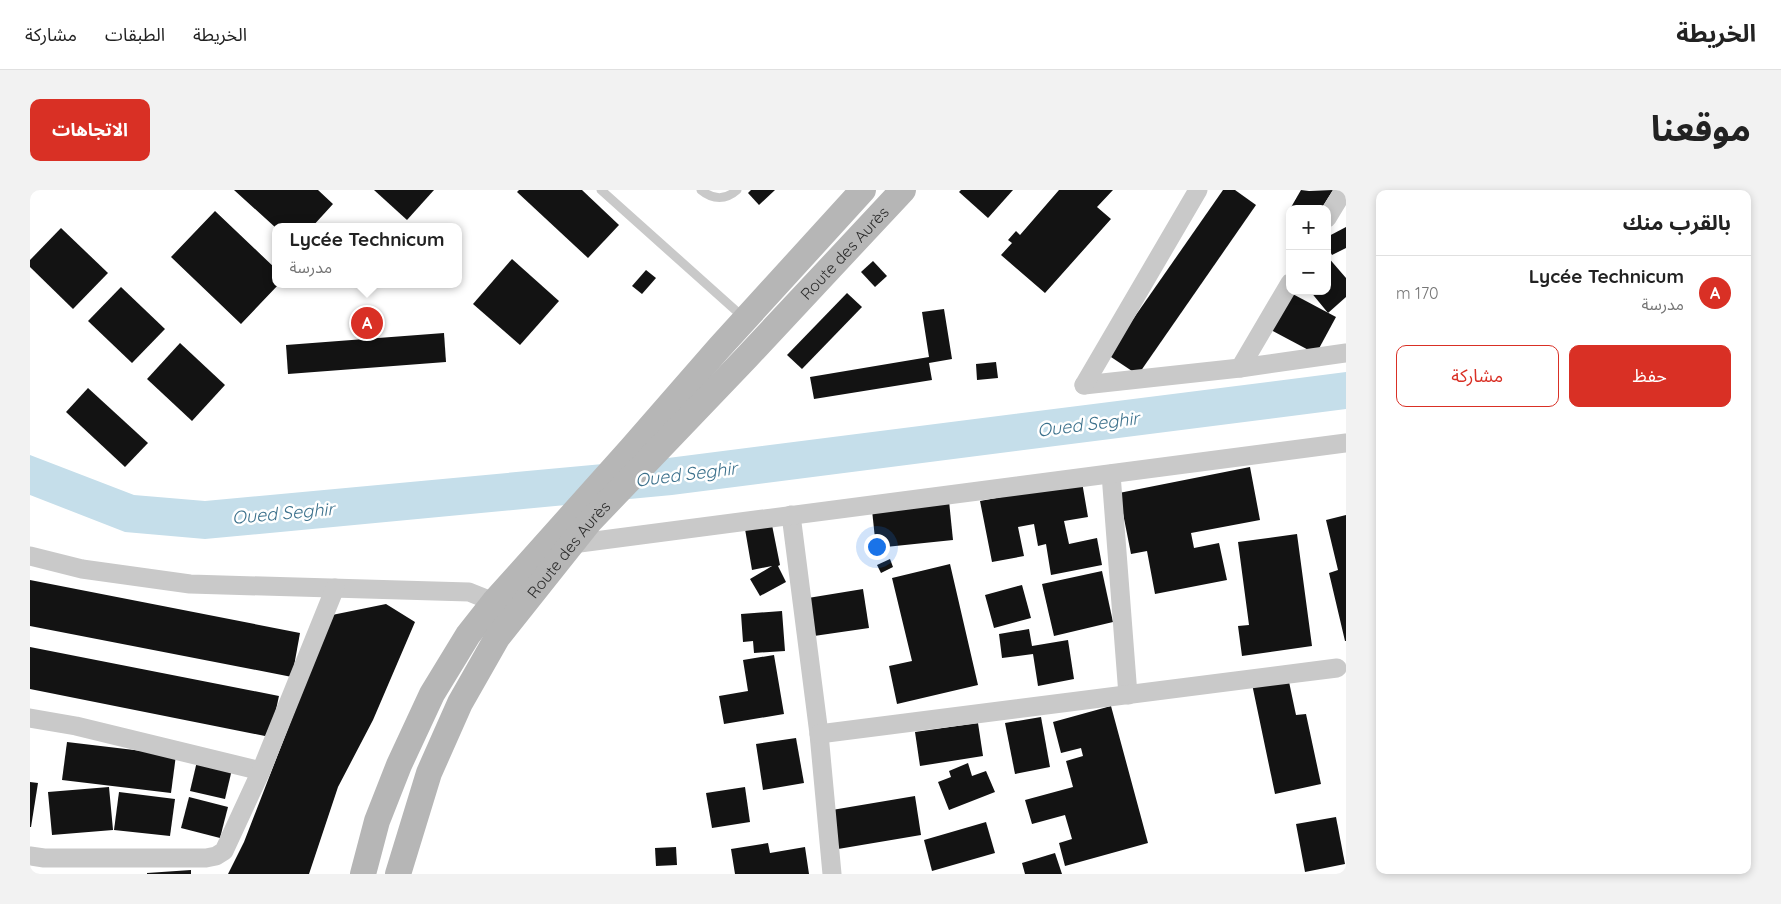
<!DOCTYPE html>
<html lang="ar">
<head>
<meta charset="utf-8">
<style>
  :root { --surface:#fff; --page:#f2f2f2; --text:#222; --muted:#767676; --line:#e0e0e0; --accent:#d93025 }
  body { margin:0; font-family:Quicksand,"Noto Sans Arabic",sans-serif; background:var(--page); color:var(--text); direction:rtl }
  .controls { position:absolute; right:15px; top:15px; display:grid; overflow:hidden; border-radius:10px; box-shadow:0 2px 8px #0003 }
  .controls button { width:45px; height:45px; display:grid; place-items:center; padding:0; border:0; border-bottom:1px solid var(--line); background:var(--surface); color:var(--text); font:25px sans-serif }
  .you { position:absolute; left:846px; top:356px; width:18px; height:18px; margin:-12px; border:4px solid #fff; border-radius:50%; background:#1a73e8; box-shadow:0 0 0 8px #1a73e833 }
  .badge { display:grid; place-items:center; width:32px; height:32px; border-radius:50%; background:var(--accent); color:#fff; font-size:16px; font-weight:700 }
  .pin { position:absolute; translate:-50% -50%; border:2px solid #fff; box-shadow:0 1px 5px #0006 }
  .popup { position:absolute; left:242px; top:33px; width:190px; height:65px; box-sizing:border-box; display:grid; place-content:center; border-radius:10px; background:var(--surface); filter:drop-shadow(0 1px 4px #0005); font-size:16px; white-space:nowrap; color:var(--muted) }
  .popup b { font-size:19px; color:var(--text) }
  .popup::after { content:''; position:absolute; left:50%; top:100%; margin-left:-10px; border:10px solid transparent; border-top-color:var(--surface) }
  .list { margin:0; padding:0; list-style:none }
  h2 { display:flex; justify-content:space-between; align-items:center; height:65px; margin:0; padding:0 20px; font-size:21px }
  h2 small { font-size:16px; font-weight:400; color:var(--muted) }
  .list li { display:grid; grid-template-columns:32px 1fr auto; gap:15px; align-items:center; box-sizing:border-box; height:75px; padding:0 20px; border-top:1px solid var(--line) }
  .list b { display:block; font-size:19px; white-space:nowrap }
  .list p { margin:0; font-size:16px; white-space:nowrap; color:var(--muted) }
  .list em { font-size:16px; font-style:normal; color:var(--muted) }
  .actions { display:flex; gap:10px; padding:15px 20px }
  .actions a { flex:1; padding:11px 0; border:1px solid var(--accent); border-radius:10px; text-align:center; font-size:18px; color:var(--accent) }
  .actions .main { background:var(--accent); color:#fff }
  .map { position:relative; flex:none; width:1316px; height:684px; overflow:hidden; direction:ltr; border-radius:10px }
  header { display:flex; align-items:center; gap:30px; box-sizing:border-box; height:70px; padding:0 25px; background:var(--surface); border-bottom:1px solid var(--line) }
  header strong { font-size:24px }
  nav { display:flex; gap:28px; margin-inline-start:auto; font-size:18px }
  .intro { display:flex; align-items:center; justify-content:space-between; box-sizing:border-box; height:120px; padding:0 30px }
  h1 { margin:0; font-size:35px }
  .button { padding:12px 22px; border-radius:10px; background:var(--accent); color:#fff; font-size:18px; font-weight:700 }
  main { display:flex; gap:30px; padding:0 30px }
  aside { flex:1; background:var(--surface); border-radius:10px; box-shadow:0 2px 8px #0003 }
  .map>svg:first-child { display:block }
  .water { fill:#c5deea }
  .building { fill:#131313 }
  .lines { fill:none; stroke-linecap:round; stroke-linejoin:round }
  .lane { stroke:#c9c9c9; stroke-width:9 }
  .street { stroke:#c9c9c9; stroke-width:19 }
  .secondary { stroke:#b6b6b6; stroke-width:26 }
  .labels { text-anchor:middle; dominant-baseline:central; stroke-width:5; stroke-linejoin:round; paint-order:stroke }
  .street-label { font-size:16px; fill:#2c2c2c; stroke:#fff }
  .water-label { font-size:18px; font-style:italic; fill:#3c718c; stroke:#fff }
</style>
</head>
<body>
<header>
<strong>الخريطة</strong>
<nav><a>الخريطة</a><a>الطبقات</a><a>مشاركة</a></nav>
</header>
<div class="intro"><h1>موقعنا</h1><a class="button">الاتجاهات</a></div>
<main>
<aside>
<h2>بالقرب منك<small></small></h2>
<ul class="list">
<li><span class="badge">A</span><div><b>Lycée Technicum</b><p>مدرسة</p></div><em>170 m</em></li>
</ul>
<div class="actions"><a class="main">حفظ</a><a>مشاركة</a></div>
</aside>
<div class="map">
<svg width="1316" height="684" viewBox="0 0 1316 684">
  <rect width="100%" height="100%" fill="#fff"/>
  <path class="water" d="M 1316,182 L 1316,219 L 642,305 L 175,349 L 95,342 L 0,305 L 0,265 L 104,305 L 175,311 L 638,268 Z"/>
  <g class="building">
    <path d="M 204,0 L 288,0 L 303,14 L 282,37 L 246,37 L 246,38 Z"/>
    <path d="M 344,0 L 404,0 L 377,30 Z"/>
    <path d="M 489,0 L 552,0 L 589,35 L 558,68 L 487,2 Z"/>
    <path d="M 721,0 L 745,0 L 729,15 L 718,3 Z"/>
    <path d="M 931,0 L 983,0 L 958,28 L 929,2 Z"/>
    <path d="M 1029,0 L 1083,0 L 1067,17 L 1081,29 L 1015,103 L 971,65 L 982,53 L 978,50 L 986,41 L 990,45 Z"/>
    <path d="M 1193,0 L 1205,0 L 1226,15 L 1108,185 L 1078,165 Z"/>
    <path d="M 1271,0 L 1279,1 L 1303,0 L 1291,19 L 1260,19 Z"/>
    <path d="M 185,21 L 246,79 L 246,94 L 249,94 L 211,134 L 141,67 Z"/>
    <path d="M 1316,37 L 1316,58 L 1302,65 L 1297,56 L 1297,47 Z"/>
    <path d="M 31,38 L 78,83 L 43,119 L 0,77 L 0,70 Z"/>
    <path d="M 1297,66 L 1316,88 L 1316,107 L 1298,123 L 1280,101 L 1297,101 Z"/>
    <path d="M 482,69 L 529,111 L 490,155 L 443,114 Z"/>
    <path d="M 843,71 L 857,86 L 845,97 L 831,82 Z"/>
    <path d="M 616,80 L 626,88 L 612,104 L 602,96 Z"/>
    <path d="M 91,97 L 135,139 L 102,173 L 58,131 Z"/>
    <path d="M 1259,102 L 1306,127 L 1286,164 L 1239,139 Z"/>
    <path d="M 817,103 L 832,117 L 772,179 L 757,165 Z"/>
    <path d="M 914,119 L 922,169 L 899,173 L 902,190 L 784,209 L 780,187 L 899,167 L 892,122 Z"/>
    <path d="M 414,143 L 416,172 L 258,184 L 256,155 Z"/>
    <path d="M 150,153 L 195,195 L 162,231 L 117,189 Z"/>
    <path d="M 966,172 L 968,188 L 947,190 L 946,174 Z"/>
    <path d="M 58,198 L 118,253 L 95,277 L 36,222 Z"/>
    <path d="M 1220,277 L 1230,330 L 1161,343 L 1164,358 L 1189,353 L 1197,390 L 1125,404 L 1117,361 L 1101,364 L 1089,303 Z"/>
    <path d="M 1052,292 L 1058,327 L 1034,331 L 1039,354 L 1067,348 L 1072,375 L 1021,385 L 1016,354 L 1008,356 L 1004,334 L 988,337 L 994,366 L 962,372 L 950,311 Z"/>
    <path d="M 919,311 L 923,350 L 846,358 L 842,320 Z"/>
    <path d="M 1316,325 L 1316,451 L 1315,451 L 1299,383 L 1308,380 L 1296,330 Z"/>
    <path d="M 742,335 L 750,375 L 748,376 L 756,392 L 730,406 L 720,389 L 742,376 L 722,380 L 715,339 Z"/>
    <path d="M 1267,344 L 1282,456 L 1212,466 L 1208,436 L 1219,435 L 1208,352 Z"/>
    <path d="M 860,369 L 863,377 L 851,383 L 847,375 Z"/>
    <path d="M 920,374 L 948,495 L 867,514 L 859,476 L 882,471 L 862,388 Z"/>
    <path d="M 1072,381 L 1083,432 L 1024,446 L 1012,394 Z"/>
    <path d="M 0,390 L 270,443 L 262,487 L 0,436 Z"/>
    <path d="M 992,395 L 1001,428 L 964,438 L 955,405 Z"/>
    <path d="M 833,399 L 839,438 L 784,446 L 778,408 Z"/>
    <path d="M 356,414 L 385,432 L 343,530 L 308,597 L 279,684 L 198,684 L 214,652 L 302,425 Z"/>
    <path d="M 752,421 L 755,461 L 724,463 L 723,451 L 713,452 L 711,424 Z"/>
    <path d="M 999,439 L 1002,456 L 1038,450 L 1044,489 L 1008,496 L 1003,464 L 972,468 L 969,444 Z"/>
    <path d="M 0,457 L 249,506 L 240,547 L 0,499 Z"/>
    <path d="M 744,465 L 754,524 L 694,534 L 689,506 L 718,501 L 713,470 Z"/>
    <path d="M 1258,487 L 1266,525 L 1276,524 L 1291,594 L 1245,604 L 1222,494 Z"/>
    <path d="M 1081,516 L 1118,653 L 1035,676 L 1029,653 L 1042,649 L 1035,625 L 1002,634 L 995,610 L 1043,597 L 1036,571 L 1053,566 L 1051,558 L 1031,563 L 1023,532 Z"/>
    <path d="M 1011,527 L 1020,577 L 985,584 L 975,533 Z"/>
    <path d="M 948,533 L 953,566 L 890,576 L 885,542 Z"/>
    <path d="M 766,548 L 774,593 L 733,600 L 726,554 Z"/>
    <path d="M 37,552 L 146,565 L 141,603 L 32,590 Z"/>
    <path d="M 168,567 L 203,575 L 195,609 L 160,601 Z"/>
    <path d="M 938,573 L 942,586 L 956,581 L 965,602 L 919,620 L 908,592 L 921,587 L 919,581 Z"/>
    <path d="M 0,592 L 8,593 L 1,637 L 0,637 Z"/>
    <path d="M 79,597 L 83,640 L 22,645 L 18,602 Z"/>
    <path d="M 715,597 L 720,632 L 682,638 L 676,603 Z"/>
    <path d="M 89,602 L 145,609 L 140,646 L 84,640 Z"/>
    <path d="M 885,606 L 891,645 L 808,659 L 802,620 Z"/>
    <path d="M 159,607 L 198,617 L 190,648 L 151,638 Z"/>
    <path d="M 1306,627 L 1315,674 L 1275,682 L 1266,634 Z"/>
    <path d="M 956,632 L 965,663 L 902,681 L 894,650 Z"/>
    <path d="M 738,653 L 740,663 L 775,657 L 779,684 L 705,684 L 701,659 Z"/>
    <path d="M 646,657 L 647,675 L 626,676 L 625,658 Z"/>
    <path d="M 1025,663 L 1032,684 L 995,684 L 992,673 Z"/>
    <path d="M 161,680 L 161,684 L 117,684 L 117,683 Z"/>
  </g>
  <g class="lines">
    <g class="lane">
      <path d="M 571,0 L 713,127"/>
      <path d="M 671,0 C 683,10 696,10 707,0"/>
    </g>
    <g class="street">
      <path d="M 1297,28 L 1314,0"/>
      <path d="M 1210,178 L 1260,93"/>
      <path d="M 1054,195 L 1210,178 L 1316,163"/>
      <path d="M 1054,195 L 1168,0"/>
      <path d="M 1081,284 L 1098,505"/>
      <path d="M 761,325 L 789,544 L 802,684"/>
      <path d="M 542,354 L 1316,253"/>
      <path d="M 0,366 L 52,379 L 160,394 L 439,402 L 464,412 L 474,419"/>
      <path d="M 0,528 L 46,536 L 231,581"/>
      <path d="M 789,544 L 1307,478"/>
      <path d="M 0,666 L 14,668 L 176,668 L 186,666 L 194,661 L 231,581 L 305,398"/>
    </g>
    <g class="secondary">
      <path d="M 333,684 L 347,631 L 369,575 L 402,504 L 438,445 L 464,412 L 601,259 L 689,158 L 833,0"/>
      <path id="s1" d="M 368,684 L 399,583 L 430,513 L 467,448 L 560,331 L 716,168 L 873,0"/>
    </g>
  </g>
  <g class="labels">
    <g class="street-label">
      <text stroke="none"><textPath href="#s1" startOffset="776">Route des Aurès</textPath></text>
      <text stroke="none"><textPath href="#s1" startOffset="371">Route des Aurès</textPath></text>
    </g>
    <g class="water-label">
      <text transform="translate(1058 234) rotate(-7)">Oued Seghir</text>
      <text transform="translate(656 284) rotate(-7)">Oued Seghir</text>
      <text transform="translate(253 323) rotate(-5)">Oued Seghir</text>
    </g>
  </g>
</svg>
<div class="controls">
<button>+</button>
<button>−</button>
</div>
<div class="you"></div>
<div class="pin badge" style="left:337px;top:133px">A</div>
<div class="popup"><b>Lycée Technicum</b>مدرسة</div>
</div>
</main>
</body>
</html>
